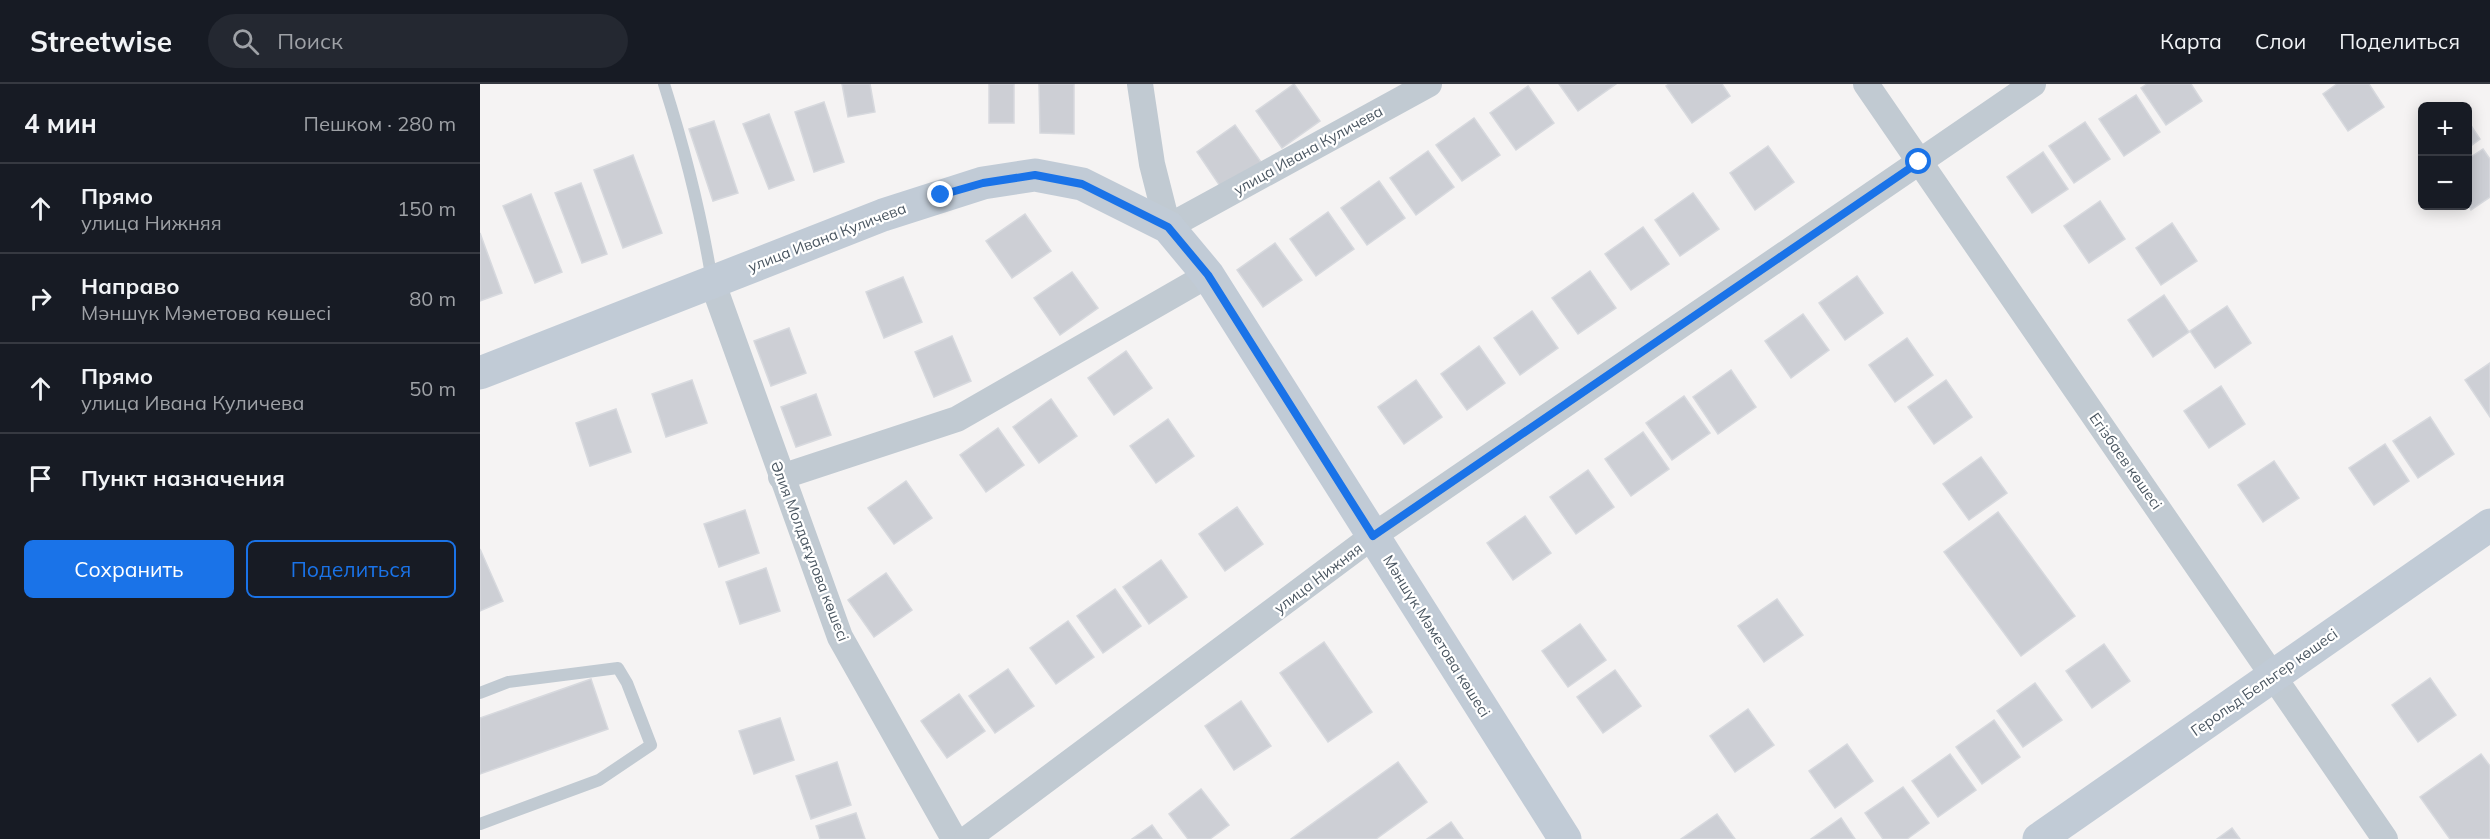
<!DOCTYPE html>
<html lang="ru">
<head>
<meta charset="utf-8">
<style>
  :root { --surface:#171b24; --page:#242831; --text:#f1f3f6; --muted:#9ea1a6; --line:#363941; --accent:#1a73e8 }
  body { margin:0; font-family:Mulish,sans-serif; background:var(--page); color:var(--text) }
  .controls { position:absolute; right:18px; top:18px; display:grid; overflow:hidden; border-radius:9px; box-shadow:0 3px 15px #0003 }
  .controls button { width:54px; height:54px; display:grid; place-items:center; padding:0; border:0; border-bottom:2px solid var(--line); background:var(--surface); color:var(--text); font:30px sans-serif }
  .stop { position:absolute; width:18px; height:18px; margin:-14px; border:4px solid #1a73e8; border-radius:50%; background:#fff }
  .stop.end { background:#1a73e8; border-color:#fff; box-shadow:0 2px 6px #0008 }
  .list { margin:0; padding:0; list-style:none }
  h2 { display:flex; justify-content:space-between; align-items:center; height:78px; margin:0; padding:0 24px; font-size:26px }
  h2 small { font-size:20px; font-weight:400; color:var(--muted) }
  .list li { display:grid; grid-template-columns:39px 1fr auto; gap:18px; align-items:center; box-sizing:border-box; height:90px; padding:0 24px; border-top:2px solid var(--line) }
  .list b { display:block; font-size:22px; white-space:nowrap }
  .list p { margin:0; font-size:20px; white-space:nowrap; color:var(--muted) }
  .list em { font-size:20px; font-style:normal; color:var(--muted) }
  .actions { display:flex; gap:12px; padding:18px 24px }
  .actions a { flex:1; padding:14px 0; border:2px solid var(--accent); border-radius:9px; text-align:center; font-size:21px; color:var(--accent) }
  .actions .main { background:var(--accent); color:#fff }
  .icon { flex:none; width:33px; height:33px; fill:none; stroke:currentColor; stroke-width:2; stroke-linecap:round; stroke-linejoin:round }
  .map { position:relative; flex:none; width:2010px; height:755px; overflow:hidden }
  header { display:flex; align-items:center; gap:36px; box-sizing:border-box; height:84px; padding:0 30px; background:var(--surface); border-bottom:2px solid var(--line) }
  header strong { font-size:28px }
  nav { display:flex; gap:33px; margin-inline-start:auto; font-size:21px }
  .search { width:420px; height:54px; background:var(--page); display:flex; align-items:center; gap:15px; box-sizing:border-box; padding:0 21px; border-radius:33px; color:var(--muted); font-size:22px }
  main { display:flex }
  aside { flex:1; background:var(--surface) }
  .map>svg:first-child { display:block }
  .building { fill:#cdcfd5; stroke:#d7d9de; stroke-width:1.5 }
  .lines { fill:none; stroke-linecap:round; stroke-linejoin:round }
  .lane { stroke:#c1cad2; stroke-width:12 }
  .street { stroke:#c1cad2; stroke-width:26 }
  .secondary { stroke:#c1cbd6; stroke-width:33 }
  .route { stroke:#1a73e8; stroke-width:8 }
  .labels { text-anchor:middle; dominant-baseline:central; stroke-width:4.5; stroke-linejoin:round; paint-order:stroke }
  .street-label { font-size:15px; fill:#4a5661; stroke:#fff }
</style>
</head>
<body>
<header>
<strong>Streetwise</strong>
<div class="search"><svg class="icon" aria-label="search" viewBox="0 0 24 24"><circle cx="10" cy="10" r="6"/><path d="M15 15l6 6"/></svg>Поиск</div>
<nav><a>Карта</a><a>Слои</a><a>Поделиться</a></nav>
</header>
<main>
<aside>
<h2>4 мин<small>Пешком · 280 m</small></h2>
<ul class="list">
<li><svg class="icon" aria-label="ahead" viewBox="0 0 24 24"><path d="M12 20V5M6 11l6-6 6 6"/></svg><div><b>Прямо</b><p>улица Нижняя</p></div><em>150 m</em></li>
<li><svg class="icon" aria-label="right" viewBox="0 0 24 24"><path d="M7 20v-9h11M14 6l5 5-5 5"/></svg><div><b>Направо</b><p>Мәншүк Мәметова көшесі</p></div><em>80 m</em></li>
<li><svg class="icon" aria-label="ahead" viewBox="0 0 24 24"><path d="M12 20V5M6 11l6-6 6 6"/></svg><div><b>Прямо</b><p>улица Ивана Куличева</p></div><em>50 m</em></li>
<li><svg class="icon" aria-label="arrive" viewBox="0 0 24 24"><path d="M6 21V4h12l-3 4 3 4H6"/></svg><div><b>Пункт назначения</b></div></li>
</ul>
<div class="actions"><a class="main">Сохранить</a><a>Поделиться</a></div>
</aside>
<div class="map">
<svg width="2010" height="755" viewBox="0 0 2010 755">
  <rect width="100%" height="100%" fill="#f5f3f3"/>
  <g class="building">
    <path d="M 362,0 L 390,0 L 395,28 L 368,33 Z"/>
    <rect x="509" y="0" width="25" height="39"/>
    <path d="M 559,0 L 594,0 L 594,50 L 560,49 Z"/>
    <path d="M 814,0 L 840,37 L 802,64 L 776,27 Z"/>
    <path d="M 1079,0 L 1136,0 L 1098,27 Z"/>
    <path d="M 1189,0 L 1242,0 L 1250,12 L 1212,39 L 1186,2 Z"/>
    <path d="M 1667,0 L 1711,0 L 1722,17 L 1686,41 L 1661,4 Z"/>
    <path d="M 1857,0 L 1889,0 L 1904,23 L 1868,47 L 1843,10 Z"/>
    <path d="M 1048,2 L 1074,39 L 1036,66 L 1010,29 Z"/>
    <path d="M 1656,11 L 1680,48 L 1644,72 L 1619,35 Z"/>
    <path d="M 344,18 L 364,78 L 334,88 L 315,28 Z"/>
    <path d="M 289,30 L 314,96 L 289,105 L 263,40 Z"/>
    <path d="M 994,34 L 1020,71 L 982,97 L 956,61 Z"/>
    <path d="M 234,37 L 258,109 L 233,117 L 209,45 Z"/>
    <path d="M 1988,37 L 2000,55 L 1988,64 Z"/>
    <path d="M 1605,38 L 1630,75 L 1594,99 L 1569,62 Z"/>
    <path d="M 755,41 L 781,78 L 742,105 L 717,68 Z"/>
    <path d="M 1288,62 L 1314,98 L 1275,126 L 1250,89 Z"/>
    <path d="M 2003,65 L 2010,75 L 2010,113 L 1991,126 L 1988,121 L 1988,75 Z"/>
    <path d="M 948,67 L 974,103 L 936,131 L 910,94 Z"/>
    <path d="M 1563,68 L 1588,105 L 1552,129 L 1527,93 Z"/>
    <path d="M 153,71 L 182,149 L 143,164 L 114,86 Z"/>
    <path d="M 899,97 L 925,134 L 887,161 L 861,124 Z"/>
    <path d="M 101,99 L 127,170 L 102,179 L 75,109 Z"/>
    <path d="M 1213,109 L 1239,145 L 1200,172 L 1175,136 Z"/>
    <path d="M 51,110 L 82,188 L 55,199 L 23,122 Z"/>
    <path d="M 1620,117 L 1645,155 L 1609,179 L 1584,142 Z"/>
    <path d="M 848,128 L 874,165 L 836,192 L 810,155 Z"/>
    <path d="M 545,130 L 571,167 L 532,194 L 506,157 Z"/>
    <path d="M 1692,139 L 1717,177 L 1681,201 L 1656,164 Z"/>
    <path d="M 1163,143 L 1189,180 L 1151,206 L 1125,170 Z"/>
    <path d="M 0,149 L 22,209 L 0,217 Z"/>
    <path d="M 795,159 L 822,196 L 783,223 L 757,186 Z"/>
    <path d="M 1110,187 L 1136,224 L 1098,250 L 1072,214 Z"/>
    <path d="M 592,188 L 618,224 L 580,251 L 554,214 Z"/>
    <path d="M 1377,192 L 1403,229 L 1365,256 L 1339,219 Z"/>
    <path d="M 423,193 L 442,238 L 404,254 L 386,208 Z"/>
    <path d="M 1684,211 L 1709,248 L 1673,273 L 1648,236 Z"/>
    <path d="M 1747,222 L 1771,259 L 1735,284 L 1710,247 Z"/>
    <path d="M 1052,227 L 1078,264 L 1040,291 L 1014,254 Z"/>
    <path d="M 1323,230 L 1349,266 L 1311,294 L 1285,257 Z"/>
    <path d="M 309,244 L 326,289 L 291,302 L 274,257 Z"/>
    <path d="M 472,252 L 491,297 L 454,313 L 435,268 Z"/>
    <path d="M 1427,254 L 1453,291 L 1415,318 L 1389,281 Z"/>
    <path d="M 999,262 L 1025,299 L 987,326 L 961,290 Z"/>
    <path d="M 646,267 L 672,304 L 634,331 L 608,294 Z"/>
    <path d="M 2010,279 L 2010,333 L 1985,296 Z"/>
    <path d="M 1251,286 L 1276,323 L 1238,350 L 1213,313 Z"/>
    <path d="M 212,296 L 227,339 L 186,353 L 172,310 Z"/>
    <path d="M 936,296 L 962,333 L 924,360 L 898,323 Z"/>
    <path d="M 1466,296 L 1492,333 L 1454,360 L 1428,323 Z"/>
    <path d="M 1741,302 L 1765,340 L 1729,364 L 1704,327 Z"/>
    <path d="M 336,310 L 351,351 L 316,363 L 301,323 Z"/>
    <path d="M 1204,312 L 1230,349 L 1192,376 L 1166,339 Z"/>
    <path d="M 571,315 L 597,352 L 559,379 L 533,343 Z"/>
    <path d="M 136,325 L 151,368 L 110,382 L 96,339 Z"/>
    <path d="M 1950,333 L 1974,370 L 1938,394 L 1913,357 Z"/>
    <path d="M 688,335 L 714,372 L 676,399 L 650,362 Z"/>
    <path d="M 518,344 L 544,381 L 506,408 L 480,371 Z"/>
    <path d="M 1163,348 L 1189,385 L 1151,412 L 1125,375 Z"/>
    <path d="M 1905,360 L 1929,397 L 1894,421 L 1869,384 Z"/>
    <path d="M 1501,373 L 1527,409 L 1489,436 L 1463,400 Z"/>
    <path d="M 1794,377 L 1819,414 L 1783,438 L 1758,401 Z"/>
    <path d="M 1108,386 L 1134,423 L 1096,450 L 1070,413 Z"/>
    <path d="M 426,397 L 452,434 L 414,460 L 388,424 Z"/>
    <path d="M 757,423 L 783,460 L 745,487 L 719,450 Z"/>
    <path d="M 265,426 L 279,469 L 239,483 L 224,440 Z"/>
    <path d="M 1518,428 L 1595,532 L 1541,572 L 1464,468 Z"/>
    <path d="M 1045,432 L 1071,469 L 1033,496 L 1007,459 Z"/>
    <path d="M 0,465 L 23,517 L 0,527 Z"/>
    <path d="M 681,476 L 707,513 L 669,540 L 643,503 Z"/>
    <path d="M 286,484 L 300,527 L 260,540 L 246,498 Z"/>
    <path d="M 406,489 L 432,526 L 394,553 L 368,516 Z"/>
    <path d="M 635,505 L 661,542 L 623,569 L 597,532 Z"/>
    <path d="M 1297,515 L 1323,551 L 1284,578 L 1258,542 Z"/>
    <path d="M 588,537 L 614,573 L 576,600 L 550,564 Z"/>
    <path d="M 1100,540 L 1126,576 L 1088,603 L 1062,567 Z"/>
    <path d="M 844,558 L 892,628 L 848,658 L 800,589 Z"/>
    <path d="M 1624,560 L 1650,597 L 1612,624 L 1586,587 Z"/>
    <path d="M 528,585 L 554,622 L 515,649 L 489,612 Z"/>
    <path d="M 1135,586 L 1161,622 L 1123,649 L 1097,613 Z"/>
    <path d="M 1950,594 L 1976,631 L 1938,658 L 1912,621 Z"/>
    <path d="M 111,595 L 128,645 L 0,690 L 0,634 Z"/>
    <path d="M 1555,599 L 1582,636 L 1543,663 L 1517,627 Z"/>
    <path d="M 479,610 L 505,647 L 467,674 L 441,637 Z"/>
    <path d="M 761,617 L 791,662 L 754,686 L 725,642 Z"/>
    <path d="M 1268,625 L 1294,661 L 1255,688 L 1230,652 Z"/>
    <path d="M 300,634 L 314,676 L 274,690 L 259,647 Z"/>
    <path d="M 1514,636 L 1540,673 L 1502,700 L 1476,663 Z"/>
    <path d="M 1367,660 L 1393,697 L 1355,724 L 1329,687 Z"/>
    <path d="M 1470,670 L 1496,706 L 1458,733 L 1432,697 Z"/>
    <path d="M 2001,670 L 2010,682 L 2010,755 L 1970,755 L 1940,713 Z"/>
    <path d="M 357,678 L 371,721 L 331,735 L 316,692 Z"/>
    <path d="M 918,678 L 947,718 L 896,755 L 811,755 Z"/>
    <path d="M 1423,703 L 1449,739 L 1427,755 L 1403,755 L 1385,729 Z"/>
    <path d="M 721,705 L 749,741 L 730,755 L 708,755 L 689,730 Z"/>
    <path d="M 376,729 L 385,755 L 340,755 L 336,742 Z"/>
    <path d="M 1237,730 L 1255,755 L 1201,755 Z"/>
    <path d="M 1361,734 L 1375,755 L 1331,755 Z"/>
    <path d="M 971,738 L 983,755 L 947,755 Z"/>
    <path d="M 672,741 L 682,755 L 652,755 Z"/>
    <path d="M 1752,744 L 1760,755 L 1737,755 Z"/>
  </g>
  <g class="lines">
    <g class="lane">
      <path d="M 184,0 C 205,66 221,129 232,197"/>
      <path d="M 0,609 L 28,598 L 138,584 L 147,599 L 171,661 L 119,696 L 0,740"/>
    </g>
    <g class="street">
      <path d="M 660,0 L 672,80 L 688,143 L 949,0"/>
      <path d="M 1386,0 L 1905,755"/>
      <path d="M 232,197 L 360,553 L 474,755"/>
      <path d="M 301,393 L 477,335 L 728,191"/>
      <path d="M 487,755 L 893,452 L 1553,0"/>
    </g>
    <g class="secondary">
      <path d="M 0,289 L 403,131 L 503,99 L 555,91 L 602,100 L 688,143 L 728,191 L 1085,755"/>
      <path d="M 1559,755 L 2010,441"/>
    </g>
  </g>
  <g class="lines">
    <path class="route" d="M 461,111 L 503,99 L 555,91 L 602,100 L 688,143 L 728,191 L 893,452 L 1439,78"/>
  </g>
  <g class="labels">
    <g class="street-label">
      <text transform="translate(828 66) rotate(-29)">улица Ивана Куличева</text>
      <text transform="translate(347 153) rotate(-21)">улица Ивана Куличева</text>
      <text transform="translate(1646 377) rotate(55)">Егізбаев көшесі</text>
      <text transform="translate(330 467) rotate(69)">Әлия Молдағұлова көшесі</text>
      <text transform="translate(838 494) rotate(-37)">улица Нижняя</text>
      <text transform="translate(957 552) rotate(58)">Мәншүк Мәметова көшесі</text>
      <text transform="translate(1784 598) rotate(-35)">Герольд Бельгер көшесі</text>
    </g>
  </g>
</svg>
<div class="controls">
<button>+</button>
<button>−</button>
</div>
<div class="stop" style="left:1439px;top:78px"></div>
<div class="stop end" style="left:461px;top:111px"></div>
</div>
</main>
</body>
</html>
